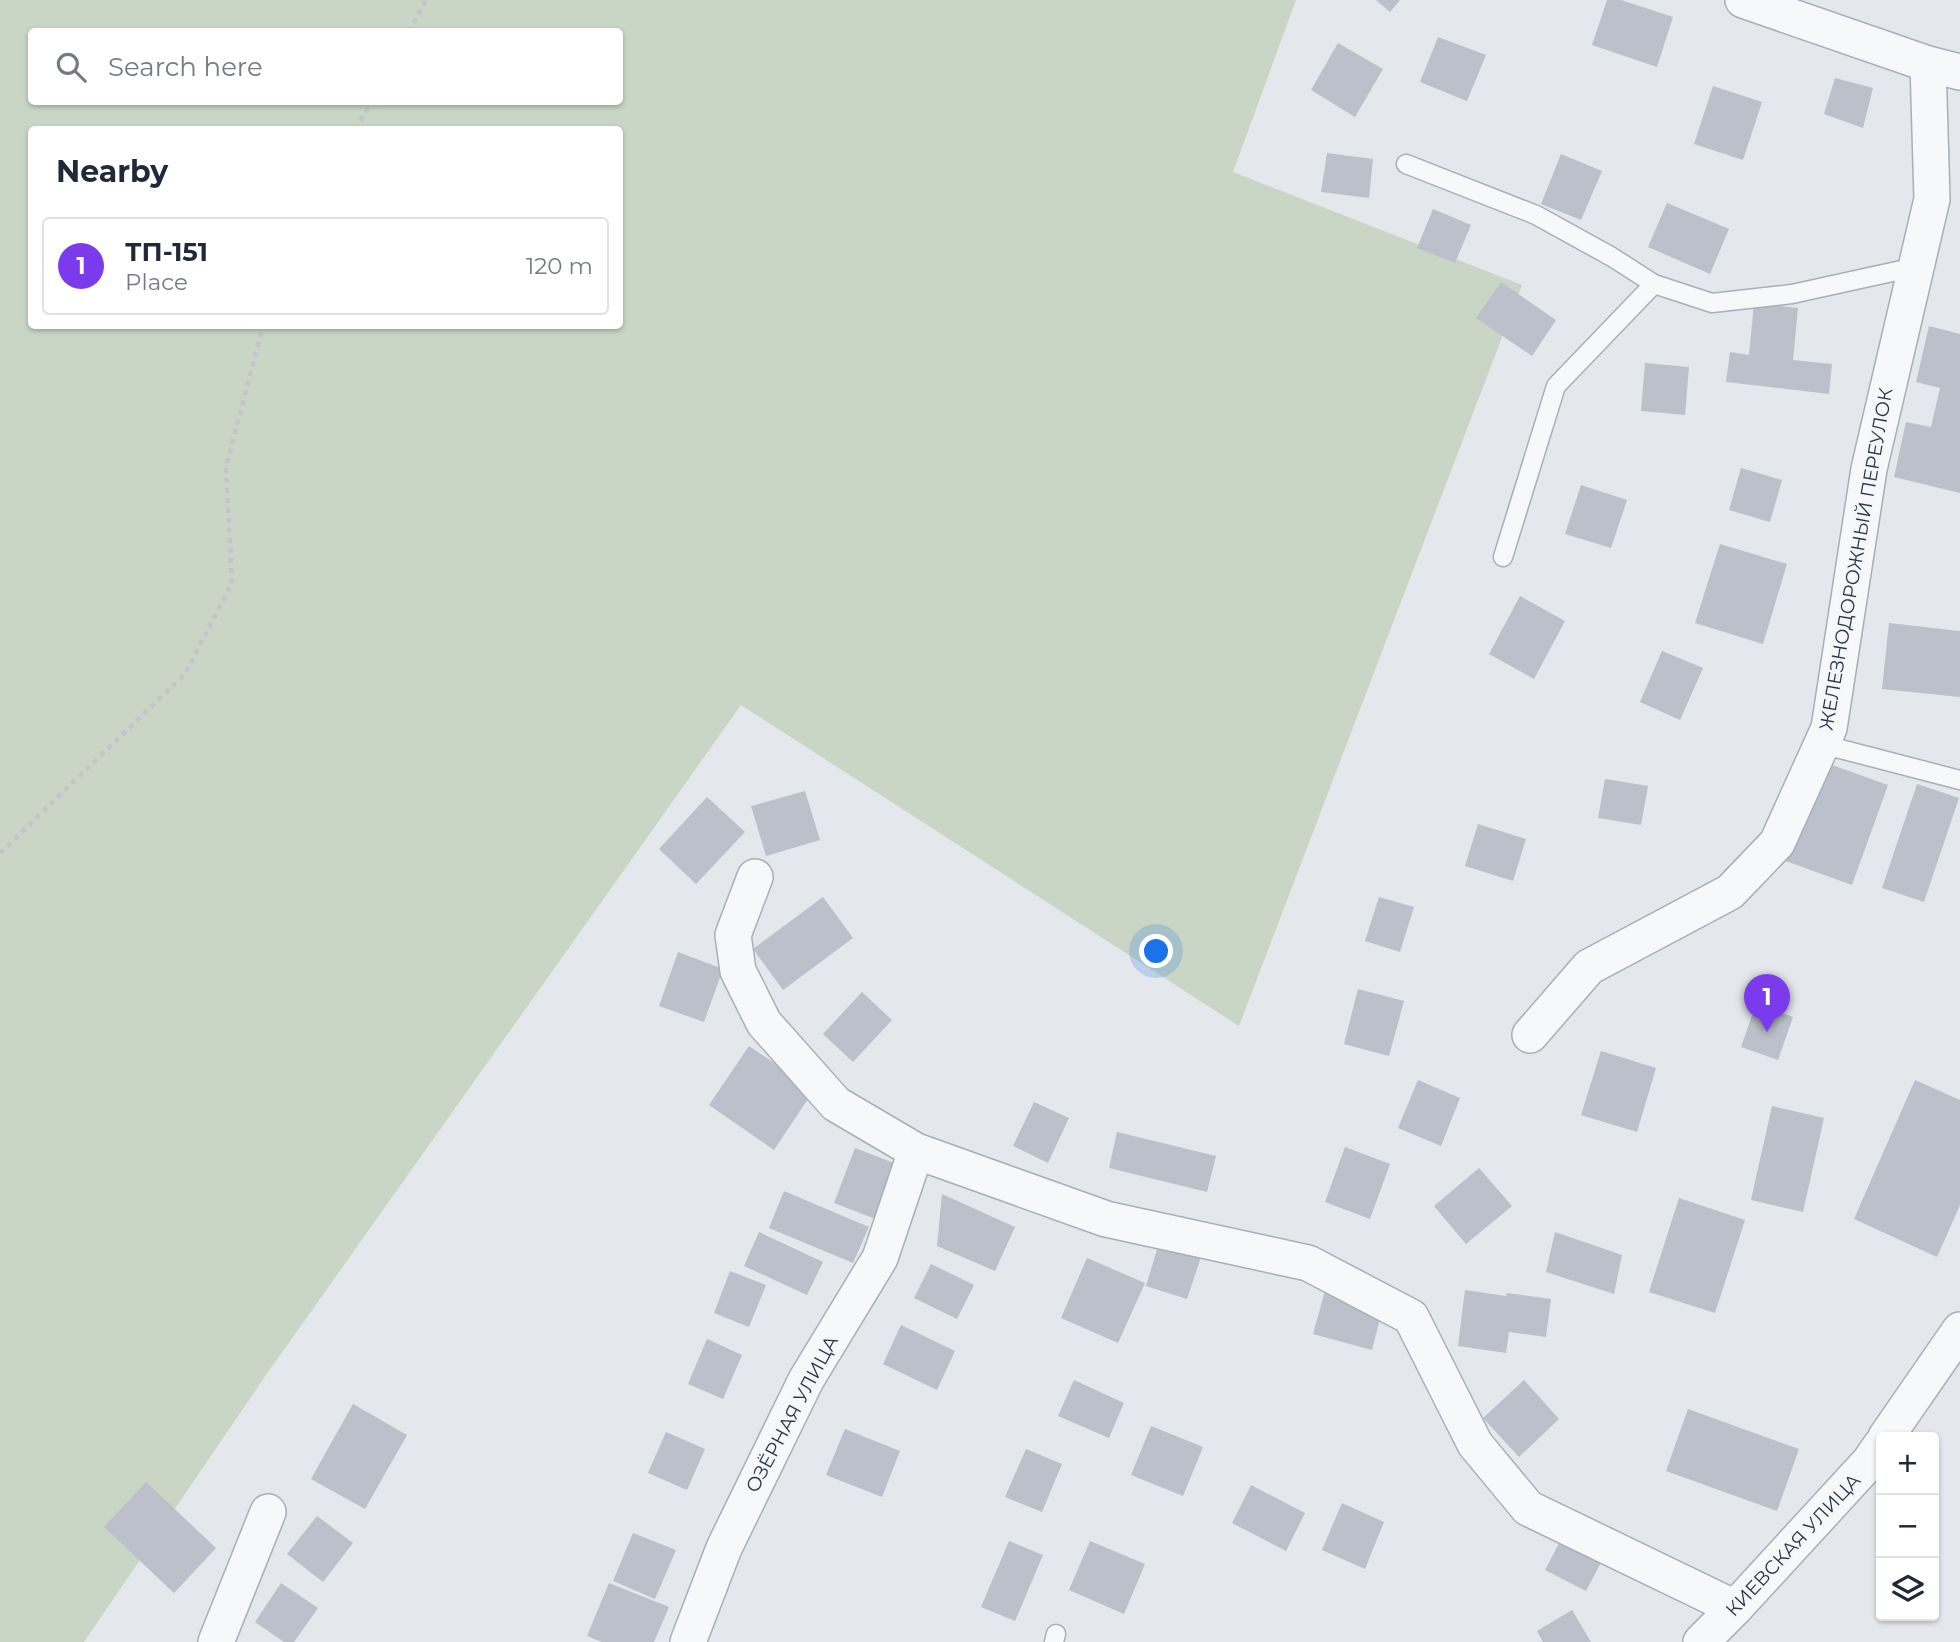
<!DOCTYPE html>
<html lang="en">
<head>
<meta charset="utf-8">
<style>
  :root { --surface:#fff; --page:#f6f6f7; --text:#1f2937; --muted:#747a83; --line:#e0e1e3; --accent:#7c3aed }
  body { margin:0; font-family:Montserrat,sans-serif; background:var(--page); color:var(--text) }
  .controls { position:absolute; right:21px; bottom:21px; display:grid; overflow:hidden; border-radius:7px; box-shadow:0 2px 5px #0004 }
  .controls button { width:63px; height:63px; display:grid; place-items:center; padding:0; border:0; border-bottom:2px solid var(--line); background:var(--surface); color:var(--text); font:35px sans-serif }
  .you { position:absolute; left:1157px; top:952px; width:24px; height:24px; margin:-18px; border:5px solid #fff; border-radius:50%; background:#1a73e8; box-shadow:0 0 0 10px #1a73e833 }
  .badge { display:grid; place-items:center; width:46px; height:46px; border-radius:50%; background:var(--accent); color:#fff; font-size:23px; font-weight:700 }
  .pin { position:absolute; translate:-50% -58px; filter:drop-shadow(0 2px 4px #0008) }
  .pin::after { content:''; position:absolute; top:37px; width:24px; height:21px; background:inherit; clip-path:polygon(0 0,100% 0,50% 100%) }
  .list { margin:0; padding:0; list-style:none }
  h2 { display:flex; justify-content:space-between; align-items:center; height:91px; margin:0; padding:0 28px; font-size:30px }
  h2 small { font-size:23px; font-weight:400; color:var(--muted) }
  .list li { display:grid; grid-template-columns:46px 1fr auto; gap:21px; align-items:center; box-sizing:border-box; height:98px; margin:0 14px 14px; padding:0 14px; border:2px solid var(--line); border-radius:7px }
  .list b { display:block; font-size:26px; white-space:nowrap }
  .list p { margin:0; font-size:23px; white-space:nowrap; color:var(--muted) }
  .list em { font-size:23px; font-style:normal; color:var(--muted) }
  .icon { flex:none; width:38px; height:38px; fill:none; stroke:currentColor; stroke-width:2; stroke-linecap:round; stroke-linejoin:round }
  .map { position:relative; flex:none; width:1960px; height:1642px; overflow:hidden }
  .search { position:absolute; background:var(--surface); box-shadow:0 2px 5px #0004; left:28px; top:28px; width:595px; height:77px; display:flex; align-items:center; gap:18px; box-sizing:border-box; padding:0 24px; border-radius:7px; color:var(--muted); font-size:26px }
  .panel { position:absolute; background:var(--surface); box-shadow:0 2px 5px #0004; left:28px; top:126px; width:595px; height:203px; border-radius:7px }
  .map>svg:first-child { display:block }
  .green { fill:#c9d6c5; fill-rule:evenodd }
  .building { fill:#bbc0ca }
  .lines { fill:none; stroke-linecap:round; stroke-linejoin:round }
  .lane-casing { stroke:#a9aeb7; stroke-width:21 }
  .street-casing { stroke:#a9aeb7; stroke-width:38 }
  .path { stroke:#c2c5cb; stroke-width:4.5; stroke-dasharray:5 5; stroke-linecap:butt }
  .lane { stroke:#f7f8fa; stroke-width:18 }
  .street { stroke:#f7f8fa; stroke-width:35 }
  .labels { text-anchor:middle; dominant-baseline:central; stroke-width:5; stroke-linejoin:round; paint-order:stroke }
  .street-label { font-size:19px; fill:#2b3445; stroke:#f4f6f9 }
</style>
</head>
<body>
<div class="map">
<svg width="1960" height="1642" viewBox="0 0 1960 1642">
  <rect width="100%" height="100%" fill="#e4e7ec"/>
  <path class="green" d="M 0,0 L 1296,0 L 1233,172 L 1522,285 L 1239,1026 L 741,705 L 266,1375 L 84,1642 L 0,1642 ZM 32,32 L 620,32 L 620,102 L 32,102 ZM 32,130 L 620,130 L 620,326 L 32,326 Z"/>
  <g class="building">
    <path d="M 1376,0 L 1400,0 L 1390,12 Z"/>
    <path d="M 1607,0 L 1621,0 L 1673,17 L 1657,67 L 1592,45 Z"/>
    <path d="M 1438,37 L 1486,55 L 1467,101 L 1420,82 Z"/>
    <path d="M 1338,43 L 1383,69 L 1355,117 L 1311,90 Z"/>
    <path d="M 1835,78 L 1873,88 L 1863,128 L 1824,114 Z"/>
    <path d="M 1713,86 L 1762,102 L 1743,160 L 1694,144 Z"/>
    <path d="M 1327,153 L 1373,159 L 1369,198 L 1321,192 Z"/>
    <path d="M 1561,154 L 1602,171 L 1581,220 L 1541,204 Z"/>
    <path d="M 1667,203 L 1729,229 L 1710,274 L 1648,247 Z"/>
    <path d="M 1433,209 L 1471,225 L 1455,263 L 1417,248 Z"/>
    <path d="M 1501,282 L 1556,320 L 1532,356 L 1476,318 Z"/>
    <path d="M 1754,303 L 1798,308 L 1793,360 L 1832,364 L 1829,394 L 1726,382 L 1730,352 L 1749,355 Z"/>
    <path d="M 1929,326 L 1960,334 L 1960,493 L 1894,477 L 1906,422 L 1931,427 L 1940,388 L 1916,382 Z"/>
    <path d="M 1645,363 L 1689,367 L 1685,415 L 1641,411 Z"/>
    <path d="M 1741,468 L 1782,480 L 1770,522 L 1729,510 Z"/>
    <path d="M 1581,485 L 1627,500 L 1611,548 L 1565,534 Z"/>
    <path d="M 1720,544 L 1787,564 L 1763,644 L 1695,623 Z"/>
    <path d="M 1520,596 L 1565,621 L 1534,679 L 1489,654 Z"/>
    <path d="M 1889,623 L 1960,631 L 1960,697 L 1882,689 Z"/>
    <path d="M 1662,651 L 1703,668 L 1680,720 L 1640,702 Z"/>
    <path d="M 1818,760 L 1888,785 L 1852,885 L 1783,860 Z"/>
    <path d="M 1605,779 L 1648,786 L 1641,825 L 1598,818 Z"/>
    <path d="M 1917,784 L 1959,798 L 1924,902 L 1882,888 Z"/>
    <path d="M 805,791 L 820,840 L 766,856 L 751,806 Z"/>
    <path d="M 707,797 L 745,832 L 696,884 L 659,849 Z"/>
    <path d="M 1478,824 L 1526,839 L 1513,881 L 1465,866 Z"/>
    <path d="M 823,897 L 853,938 L 783,990 L 753,949 Z"/>
    <path d="M 1379,897 L 1414,907 L 1400,952 L 1365,941 Z"/>
    <path d="M 678,952 L 723,969 L 704,1022 L 659,1006 Z"/>
    <path d="M 1358,989 L 1404,1001 L 1389,1056 L 1344,1044 Z"/>
    <path d="M 862,992 L 892,1020 L 853,1062 L 823,1034 Z"/>
    <path d="M 1756,1004 L 1793,1017 L 1778,1060 L 1741,1047 Z"/>
    <path d="M 749,1046 L 814,1090 L 774,1150 L 709,1105 Z"/>
    <path d="M 1601,1051 L 1656,1068 L 1637,1132 L 1581,1115 Z"/>
    <path d="M 1418,1080 L 1460,1098 L 1441,1146 L 1398,1128 Z"/>
    <path d="M 1915,1080 L 1960,1100 L 1960,1205 L 1937,1257 L 1854,1219 Z"/>
    <path d="M 1034,1102 L 1069,1118 L 1048,1163 L 1013,1146 Z"/>
    <path d="M 1772,1106 L 1824,1118 L 1803,1212 L 1751,1200 Z"/>
    <path d="M 1117,1132 L 1216,1156 L 1207,1192 L 1109,1168 Z"/>
    <path d="M 1345,1147 L 1390,1164 L 1370,1219 L 1325,1202 Z"/>
    <path d="M 855,1148 L 899,1165 L 878,1220 L 834,1203 Z"/>
    <path d="M 1479,1168 L 1512,1206 L 1466,1244 L 1434,1206 Z"/>
    <path d="M 784,1191 L 869,1227 L 853,1263 L 769,1228 Z"/>
    <path d="M 942,1194 L 1015,1227 L 995,1271 L 937,1246 Z"/>
    <path d="M 1679,1198 L 1745,1220 L 1715,1313 L 1649,1292 Z"/>
    <path d="M 759,1232 L 823,1262 L 807,1295 L 744,1266 Z"/>
    <path d="M 1555,1232 L 1622,1255 L 1614,1294 L 1546,1272 Z"/>
    <path d="M 1159,1243 L 1201,1257 L 1187,1299 L 1146,1286 Z"/>
    <path d="M 1087,1258 L 1145,1283 L 1118,1343 L 1061,1318 Z"/>
    <path d="M 931,1264 L 974,1285 L 957,1319 L 914,1298 Z"/>
    <path d="M 730,1271 L 766,1285 L 749,1327 L 714,1313 Z"/>
    <path d="M 1465,1290 L 1506,1296 L 1507,1293 L 1551,1299 L 1546,1337 L 1509,1332 L 1506,1353 L 1458,1346 Z"/>
    <path d="M 1325,1291 L 1383,1307 L 1372,1350 L 1313,1334 Z"/>
    <path d="M 901,1325 L 955,1351 L 937,1390 L 883,1364 Z"/>
    <path d="M 707,1339 L 742,1355 L 723,1399 L 688,1384 Z"/>
    <path d="M 1074,1380 L 1124,1403 L 1109,1438 L 1058,1416 Z"/>
    <path d="M 1524,1380 L 1559,1419 L 1519,1457 L 1483,1418 Z"/>
    <path d="M 353,1404 L 407,1435 L 365,1509 L 311,1479 Z"/>
    <path d="M 1688,1409 L 1799,1449 L 1777,1511 L 1666,1471 Z"/>
    <path d="M 1151,1426 L 1203,1447 L 1183,1496 L 1131,1475 Z"/>
    <path d="M 845,1429 L 900,1451 L 882,1497 L 826,1475 Z"/>
    <path d="M 666,1432 L 705,1449 L 687,1490 L 648,1473 Z"/>
    <path d="M 1026,1449 L 1062,1464 L 1042,1512 L 1005,1497 Z"/>
    <path d="M 146,1482 L 216,1548 L 174,1593 L 104,1527 Z"/>
    <path d="M 1251,1485 L 1305,1513 L 1286,1551 L 1232,1523 Z"/>
    <path d="M 1342,1503 L 1384,1522 L 1365,1569 L 1322,1550 Z"/>
    <path d="M 317,1516 L 353,1543 L 323,1582 L 287,1554 Z"/>
    <path d="M 633,1533 L 676,1550 L 655,1599 L 613,1581 Z"/>
    <path d="M 1564,1534 L 1605,1555 L 1586,1591 L 1545,1570 Z"/>
    <path d="M 1009,1541 L 1043,1555 L 1015,1621 L 981,1607 Z"/>
    <path d="M 1090,1541 L 1145,1564 L 1124,1614 L 1069,1590 Z"/>
    <path d="M 281,1583 L 318,1608 L 294,1642 L 284,1642 L 255,1622 Z"/>
    <path d="M 609,1583 L 669,1607 L 654,1642 L 602,1642 L 587,1636 Z"/>
    <path d="M 1572,1610 L 1591,1642 L 1543,1642 L 1537,1631 Z"/>
  </g>
  <g class="lines">
    <g class="lane-casing">
      <g id="lane">
        <path d="M 1406,164 L 1536,215 L 1612,257 L 1654,284 L 1712,303 L 1792,294 L 1915,267"/>
        <path d="M 1503,557 L 1556,386 L 1654,284"/>
        <path d="M 1821,744 L 1960,780"/>
        <path d="M 1054,1642 L 1056,1634"/>
      </g>
    </g>
    <g class="street-casing">
      <g id="street">
        <path d="M 1743,0 L 1928,64 L 1960,72"/>
        <path d="M 755,877 L 733,935 L 738,971 L 764,1023 L 836,1104 L 916,1151 L 1106,1219 L 1308,1263 L 1411,1317 L 1475,1444 L 1528,1508 L 1735,1608"/>
        <path d="M 1530,1035 L 1589,967 L 1730,892 L 1777,843 L 1829,728 L 1869,469 L 1932,199 L 1928,64"/>
        <path d="M 1886,1437 L 1960,1330"/>
        <path d="M 216,1642 L 268,1512"/>
        <path d="M 688,1642 L 724,1548 L 806,1380 L 880,1258 L 916,1151"/>
        <path d="M 1701,1642 L 1735,1608 L 1870,1461 L 1881,1445"/>
      </g>
    </g>
    <g class="path">
      <path d="M 409,32 L 426,0"/>
      <path d="M 356,130 L 371,102"/>
      <path d="M 0,853 L 185,674 L 232,583 L 226,467 L 263,326"/>
    </g>
    <use href="#lane" class="lane"/>
    <use href="#street" class="street"/>
  </g>
  <g class="labels">
    <g class="street-label">
      <text transform="translate(1856 559) rotate(-80)">ЖЕЛЕЗНОДОРОЖНЫЙ ПЕРЕУЛОК</text>
      <text transform="translate(792 1414) rotate(-62)">ОЗЁРНАЯ УЛИЦА</text>
      <text transform="translate(1793 1545) rotate(-47)">КИЕВСКАЯ УЛИЦА</text>
    </g>
  </g>
</svg>
<div class="controls">
<button>+</button>
<button>−</button>
<button><svg class="icon" aria-label="layers" viewBox="0 0 24 24"><path d="M12 4l9 5-9 5-9-5zM3 14l9 5 9-5"/></svg></button>
</div>
<div class="you"></div>
<div class="pin badge" style="left:1767px;top:1032px">1</div>
<div class="search"><svg class="icon" aria-label="search" viewBox="0 0 24 24"><circle cx="10" cy="10" r="6"/><path d="M15 15l6 6"/></svg>Search here</div>
<section class="panel">
<h2>Nearby<small></small></h2>
<ul class="list">
<li><span class="badge">1</span><div><b>ТП-151</b><p>Place</p></div><em>120 m</em></li>
</ul>
</section>
</div>
</body>
</html>
